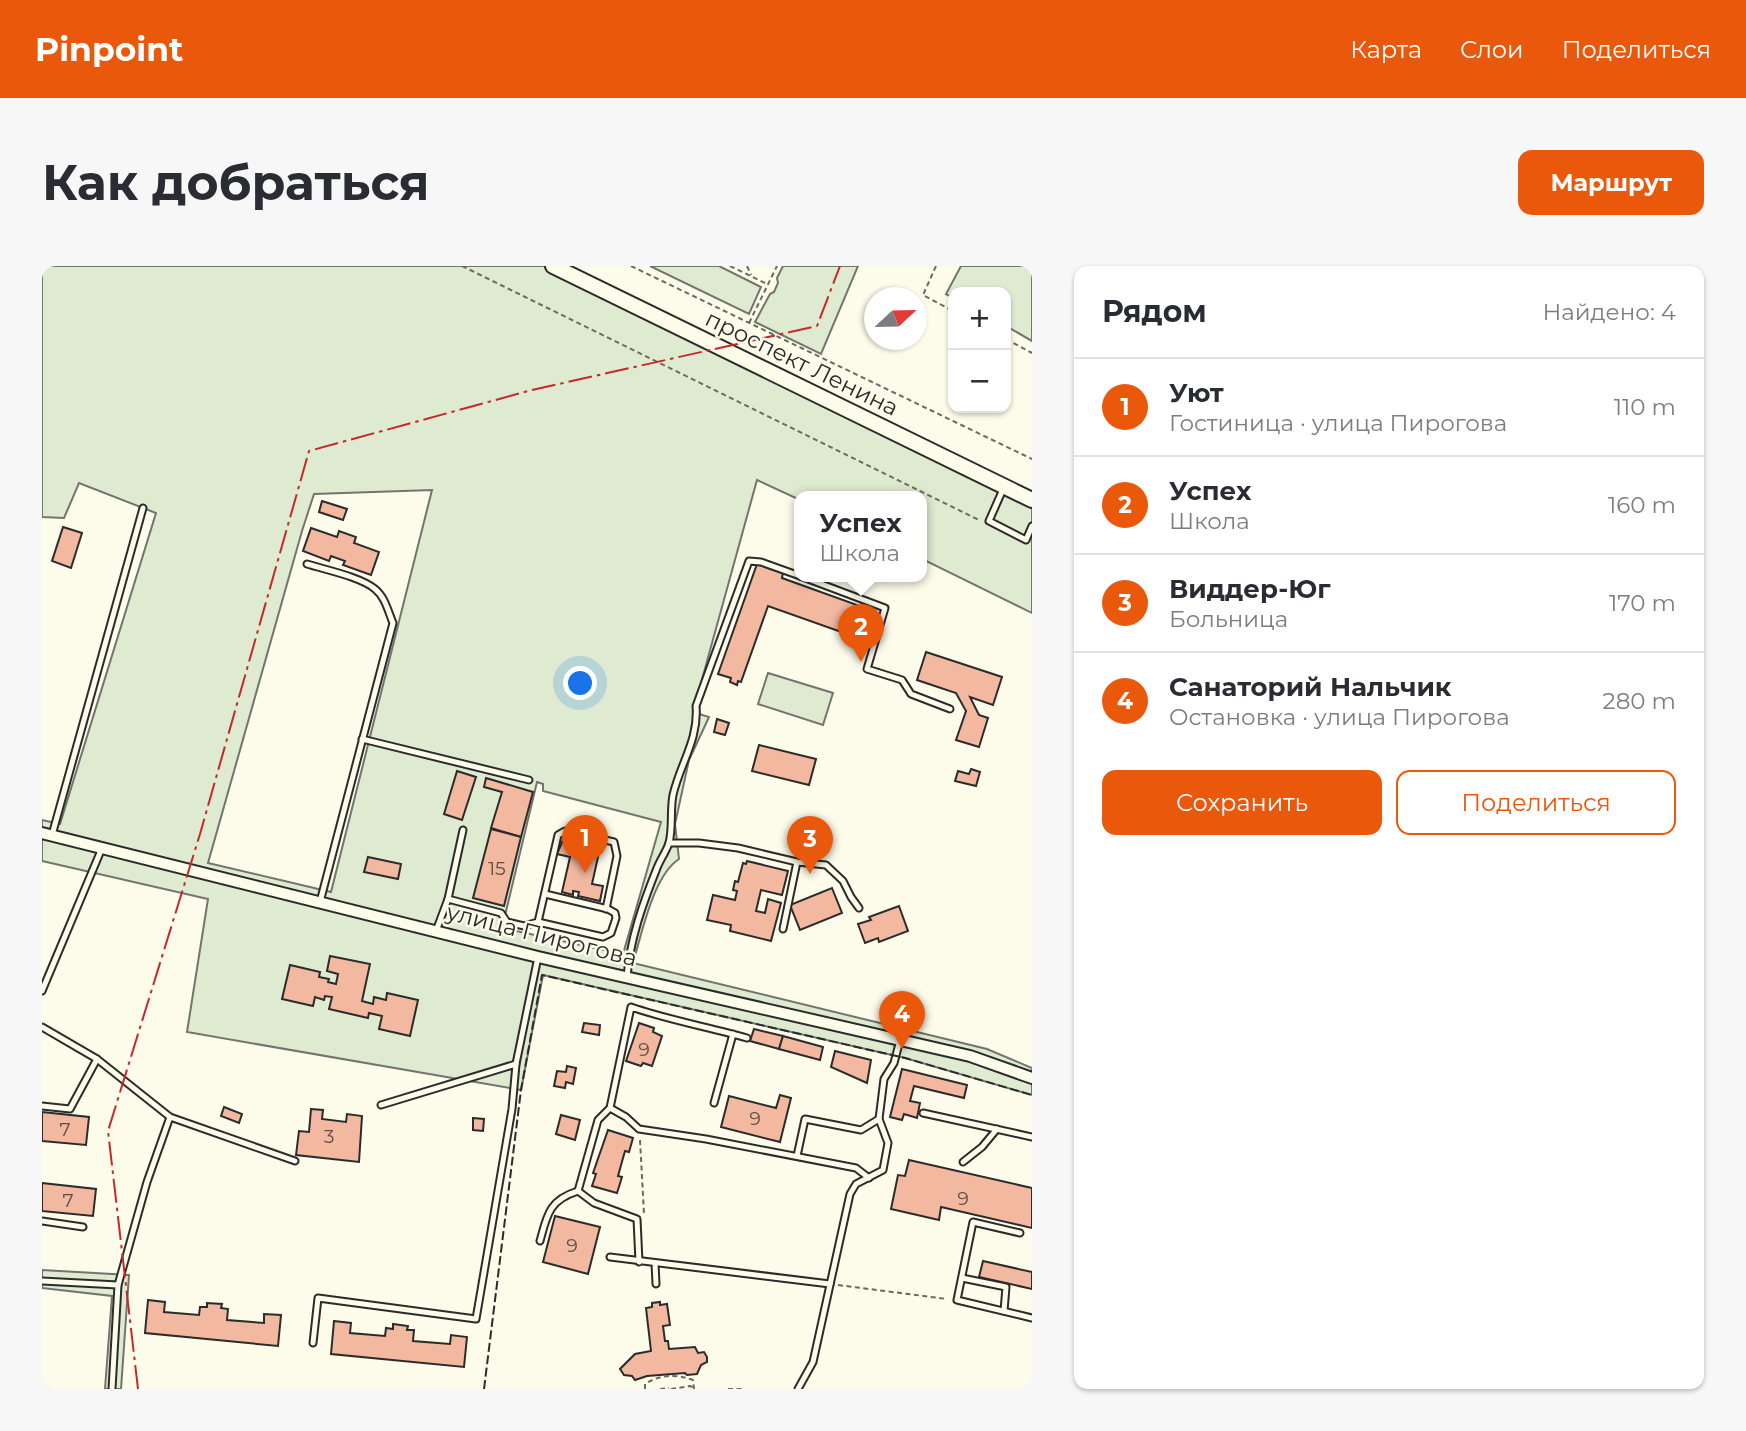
<!DOCTYPE html>
<html lang="ru">
<head>
<meta charset="utf-8">
<style>
  :root { --surface:#fff; --page:#f7f7f7; --text:#2b2b33; --muted:#7c7c81; --line:#e1e1e2; --accent:#ea580c }
  body { margin:0; font-family:Montserrat,sans-serif; background:var(--page); color:var(--text) }
  .controls { position:absolute; right:21px; top:21px; display:grid; overflow:hidden; border-radius:14px; box-shadow:0 2px 5px #0004 }
  .controls button { width:63px; height:63px; display:grid; place-items:center; padding:0; border:0; border-bottom:2px solid var(--line); background:var(--surface); color:var(--text); font:35px sans-serif }
  .compass { position:absolute; left:822px; top:21px; width:63px; height:63px; border-radius:50%; background:var(--surface); box-shadow:0 2px 5px #0004; rotate:68deg }
  .you { position:absolute; left:539px; top:418px; width:24px; height:24px; margin:-18px; border:5px solid #fff; border-radius:50%; background:#1a73e8; box-shadow:0 0 0 10px #1a73e833 }
  .badge { display:grid; place-items:center; width:46px; height:46px; border-radius:50%; background:var(--accent); color:#fff; font-size:23px; font-weight:700 }
  .pin { position:absolute; translate:-50% -58px; filter:drop-shadow(0 2px 4px #0008) }
  .pin::after { content:''; position:absolute; top:37px; width:24px; height:21px; background:inherit; clip-path:polygon(0 0,100% 0,50% 100%) }
  .popup { position:absolute; left:752px; top:225px; width:133px; height:91px; box-sizing:border-box; display:grid; place-content:center; border-radius:14px; background:var(--surface); filter:drop-shadow(0 2px 5px #0005); font-size:23px; white-space:nowrap; color:var(--muted) }
  .popup b { font-size:26px; color:var(--text) }
  .popup::after { content:''; position:absolute; left:50%; top:100%; margin-left:-14px; border:14px solid transparent; border-top-color:var(--surface) }
  .list { margin:0; padding:0; list-style:none }
  h2 { display:flex; justify-content:space-between; align-items:center; height:91px; margin:0; padding:0 28px; font-size:30px }
  h2 small { font-size:23px; font-weight:400; color:var(--muted) }
  .list li { display:grid; grid-template-columns:46px 1fr auto; gap:21px; align-items:center; box-sizing:border-box; height:98px; padding:0 28px; border-top:2px solid var(--line) }
  .list b { display:block; font-size:26px; white-space:nowrap }
  .list p { margin:0; font-size:23px; white-space:nowrap; color:var(--muted) }
  .list em { font-size:23px; font-style:normal; color:var(--muted) }
  .actions { display:flex; gap:14px; padding:21px 28px }
  .actions a { flex:1; padding:16px 0; border:2px solid var(--accent); border-radius:14px; text-align:center; font-size:24px; color:var(--accent) }
  .actions .main { background:var(--accent); color:#fff }
  .map { position:relative; flex:none; width:990px; height:1123px; overflow:hidden; border-radius:14px }
  header { display:flex; align-items:center; gap:42px; box-sizing:border-box; height:98px; padding:0 35px; background:var(--accent); color:#fff }
  header strong { font-size:33px }
  nav { display:flex; gap:38px; margin-inline-start:auto; font-size:24px }
  .intro { display:flex; align-items:center; justify-content:space-between; box-sizing:border-box; height:168px; padding:0 42px }
  h1 { margin:0; font-size:49px }
  .button { padding:18px 32px; border-radius:14px; background:var(--accent); color:#fff; font-size:24px; font-weight:700 }
  main { display:flex; gap:42px; padding:0 42px }
  aside { flex:1; background:var(--surface); border-radius:14px; box-shadow:0 2px 5px #0004 }
  .map>svg:first-child { display:block }
  .green { fill:#deebd1; stroke:#74746e; stroke-width:2; fill-rule:evenodd }
  .building { fill:#f2b8a0; stroke:#2b2b2b; stroke-width:2 }
  .lines { fill:none; stroke-linecap:round; stroke-linejoin:round }
  .service-casing { stroke:#2b2b2b; stroke-width:9 }
  .minor-casing { stroke:#2b2b2b; stroke-width:14 }
  .secondary-casing { stroke:#2b2b2b; stroke-width:18 }
  .path { stroke:#6a6964; stroke-width:2; stroke-dasharray:5 3.5; stroke-linecap:butt }
  .service { stroke:#fdfbea; stroke-width:5 }
  .minor { stroke:#fdfbea; stroke-width:10 }
  .secondary { stroke:#fdfbea; stroke-width:14 }
  .fence { stroke:#2b2b2b; stroke-width:2; stroke-dasharray:9 3.5; stroke-linecap:butt }
  .power { stroke:#c62828; stroke-width:2; stroke-dasharray:24 5 3.5 5; stroke-linecap:butt }
  .labels { text-anchor:middle; dominant-baseline:central; stroke-width:5; stroke-linejoin:round; paint-order:stroke }
  .number-label { font-size:19px; fill:#5d4e48 }
  .street-label { font-size:23px; fill:#2b2b2b; stroke:#fdfbea }
</style>
</head>
<body>
<header>
<strong>Pinpoint</strong>
<nav><a>Карта</a><a>Слои</a><a>Поделиться</a></nav>
</header>
<div class="intro"><h1>Как добраться</h1><a class="button">Маршрут</a></div>
<main>
<div class="map">
<svg width="990" height="1123" viewBox="0 0 990 1123">
  <rect width="100%" height="100%" fill="#fdfbea"/>
  <g class="green">
    <path d="M 0,0 L 511,0 L 990,234 L 990,347 L 880,293 L 880,230 L 758,230 L 758,234 L 715,214 L 651,446 L 667,451 L 647,494 L 633,558 L 637,593 C 611,610 600,667 591,697 L 945,783 L 990,802 L 990,829 L 863,792 L 501,709 L 479,824 L 145,766 L 166,633 L 0,595 L 0,554 L 18,558 L 114,247 L 37,217 L 22,252 L 0,251 ZM 390,224 L 289,626 L 166,597 L 260,265 L 272,228 ZM 495,516 L 501,518 L 501,525 L 619,556 L 581,688 L 460,662 Z"/>
    <path d="M 608,0 L 677,0 L 719,21 L 707,48 Z"/>
    <path d="M 741,0 L 816,0 L 779,88 L 713,56 L 728,28 L 732,26 L 736,17 L 735,12 Z"/>
    <path d="M 919,0 L 990,0 L 990,75 L 964,60 L 964,26 L 911,26 L 911,32 L 904,28 Z"/>
    <path d="M 726,407 L 791,427 L 781,459 L 716,438 Z"/>
    <path d="M 0,1004 L 87,1009 L 79,1123 L 63,1123 L 70,1030 L 0,1022 Z"/>
  </g>
  <g class="building">
    <path d="M 280,235 L 305,243 L 301,254 L 277,246 Z"/>
    <path d="M 21,261 L 40,267 L 29,302 L 10,295 Z"/>
    <path d="M 269,262 L 295,271 L 297,265 L 314,271 L 312,277 L 337,286 L 329,309 L 301,299 L 303,295 L 289,290 L 287,295 L 261,285 Z"/>
    <path d="M 715,298 L 741,307 L 740,312 L 829,344 L 819,373 L 726,340 L 699,416 L 696,415 L 695,419 L 688,416 L 689,412 L 676,408 Z"/>
    <path d="M 884,386 L 960,411 L 951,439 L 928,431 L 937,449 L 946,452 L 937,481 L 914,474 L 924,445 L 914,427 L 875,414 Z"/>
    <path d="M 675,453 L 687,457 L 683,469 L 672,466 Z"/>
    <path d="M 717,479 L 774,493 L 767,519 L 710,505 Z"/>
    <path d="M 929,503 L 938,506 L 934,520 L 913,515 L 916,505 L 927,508 Z"/>
    <path d="M 415,505 L 434,511 L 420,554 L 402,548 Z"/>
    <path d="M 444,512 L 491,526 L 479,571 L 449,562 L 460,526 L 442,521 Z"/>
    <path d="M 449,563 L 479,571 L 462,640 L 431,632 Z"/>
    <path d="M 521,574 L 558,582 L 550,618 L 561,620 L 558,635 L 536,630 L 537,626 L 531,625 L 531,629 L 520,626 L 528,591 L 515,588 Z"/>
    <path d="M 326,591 L 359,598 L 356,613 L 322,606 Z"/>
    <path d="M 705,595 L 746,605 L 740,629 L 719,624 L 714,645 L 723,647 L 726,633 L 739,637 L 729,675 L 688,665 L 689,659 L 665,654 L 671,629 L 693,634 L 695,625 L 691,624 L 693,615 L 696,616 L 701,597 L 704,598 Z"/>
    <path d="M 790,622 L 800,647 L 758,664 L 748,639 Z"/>
    <path d="M 857,640 L 866,665 L 837,676 L 836,672 L 823,677 L 816,658 L 829,654 L 827,651 Z"/>
    <path d="M 288,690 L 328,698 L 320,735 L 331,738 L 332,731 L 344,734 L 345,727 L 376,734 L 368,770 L 337,763 L 340,750 L 327,747 L 326,752 L 287,743 L 290,731 L 283,730 L 282,734 L 273,731 L 271,740 L 240,733 L 248,699 L 278,706 L 277,711 L 287,713 L 286,716 L 294,718 L 296,708 L 285,705 Z"/>
    <path d="M 542,757 L 558,759 L 557,769 L 540,766 Z"/>
    <path d="M 597,757 L 612,762 L 611,766 L 620,770 L 610,800 L 601,797 L 599,800 L 584,795 Z"/>
    <path d="M 712,763 L 741,770 L 737,783 L 708,775 Z"/>
    <path d="M 741,770 L 781,781 L 778,794 L 737,783 Z"/>
    <path d="M 793,785 L 829,794 L 825,817 L 789,801 Z"/>
    <path d="M 525,800 L 534,802 L 531,818 L 524,816 L 523,822 L 512,820 L 515,805 L 524,806 Z"/>
    <path d="M 860,803 L 925,819 L 922,832 L 872,820 L 868,835 L 878,837 L 875,852 L 862,848 L 860,854 L 848,851 Z"/>
    <path d="M 738,829 L 749,832 L 738,876 L 679,861 L 687,830 L 734,842 Z"/>
    <path d="M 182,841 L 200,848 L 197,857 L 179,850 Z"/>
    <path d="M 269,843 L 281,844 L 280,853 L 304,856 L 305,848 L 320,850 L 317,896 L 254,889 L 257,865 L 267,866 Z"/>
    <path d="M 0,846 L 47,851 L 44,879 L 0,875 Z"/>
    <path d="M 519,849 L 538,854 L 533,874 L 514,868 Z"/>
    <path d="M 431,852 L 442,853 L 441,865 L 431,864 Z"/>
    <path d="M 566,864 L 591,872 L 587,886 L 583,885 L 576,910 L 580,911 L 575,927 L 550,920 L 554,908 L 551,907 Z"/>
    <path d="M 867,894 L 990,922 L 990,962 L 899,941 L 897,954 L 849,943 L 856,909 L 863,910 Z"/>
    <path d="M 0,917 L 54,923 L 51,950 L 0,945 Z"/>
    <path d="M 513,950 L 558,961 L 546,1008 L 501,996 Z"/>
    <path d="M 941,995 L 990,1006 L 990,1023 L 937,1011 Z"/>
    <path d="M 106,1034 L 123,1036 L 122,1046 L 157,1049 L 158,1041 L 165,1041 L 165,1037 L 180,1038 L 179,1042 L 186,1043 L 185,1054 L 222,1057 L 222,1048 L 239,1049 L 236,1080 L 103,1067 Z"/>
    <path d="M 618,1036 L 618,1039 L 625,1038 L 628,1059 L 621,1060 L 623,1075 L 626,1075 L 627,1083 L 653,1081 L 656,1087 L 662,1086 L 665,1091 L 665,1096 L 659,1099 L 655,1108 L 645,1109 L 643,1107 L 605,1110 L 593,1114 L 590,1110 L 582,1109 L 578,1103 L 593,1088 L 609,1085 L 604,1042 L 610,1041 L 610,1037 Z"/>
    <path d="M 292,1055 L 309,1057 L 308,1067 L 343,1070 L 344,1062 L 351,1063 L 351,1058 L 366,1060 L 365,1064 L 372,1064 L 371,1075 L 408,1078 L 409,1069 L 425,1071 L 422,1101 L 289,1088 Z"/>
  </g>
  <g class="lines">
    <g class="service-casing">
      <g id="service">
        <path d="M 962,221 L 947,255 L 984,274 L 990,260"/>
        <path d="M 265,298 C 284,304 319,311 333,323 C 343,331 346,345 351,357 L 278,636"/>
        <path d="M 758,310 L 843,342 L 825,403 L 860,414 L 869,428 L 908,443"/>
        <path d="M 320,473 L 487,514"/>
        <path d="M 10,569 L 101,242"/>
        <path d="M 627,577 L 657,577 L 696,582 L 755,596 L 784,599 L 801,615 L 809,631 L 817,642"/>
        <path d="M 406,633 L 459,647 L 465,656 L 482,660 L 496,656 L 561,671 L 569,667 L 574,652 L 573,647 L 566,643 L 503,628"/>
        <path d="M 496,656 L 516,569 L 523,565 L 572,576 L 575,590 L 564,643"/>
        <path d="M 741,663 L 755,596"/>
        <path d="M 394,665 L 406,633 L 421,564"/>
        <path d="M 585,711 C 588,673 601,637 615,602 C 618,594 624,586 627,577 C 631,562 628,544 631,529 C 638,498 657,473 654,440 L 707,295 L 719,296 L 758,310"/>
        <path d="M 0,725 L 60,582"/>
        <path d="M 0,761 L 55,793 L 128,851"/>
        <path d="M 672,837 L 691,768"/>
        <path d="M 339,839 L 474,798"/>
        <path d="M 0,840 L 28,843 L 55,793"/>
        <path d="M 568,842 L 584,851 L 597,863 L 664,873 L 814,902 L 827,912"/>
        <path d="M 881,847 L 990,871"/>
        <path d="M 755,890 L 763,853 L 819,864 L 837,853"/>
        <path d="M 921,896 L 940,881 L 955,863"/>
        <path d="M 536,925 L 552,937 L 595,953 L 597,996"/>
        <path d="M 0,955 L 41,961"/>
        <path d="M 978,967 L 931,956 L 915,1034 L 990,1052"/>
        <path d="M 498,975 C 505,949 507,934 536,925 L 556,854 L 568,842 L 589,741 C 627,754 666,761 705,772"/>
        <path d="M 568,991 L 788,1018"/>
        <path d="M 613,997 L 614,1018"/>
        <path d="M 920,1012 L 964,1021 L 962,1045"/>
        <path d="M 0,1015 L 76,1019"/>
        <path d="M 271,1077 L 276,1032 L 434,1053 L 470,843 L 474,798 L 496,691"/>
        <path d="M 70,1123 L 76,1019 L 105,916 L 128,851 L 253,895"/>
        <path d="M 756,1123 L 771,1096 L 808,928 L 814,918 L 841,904 L 846,877 L 837,853 L 842,813 L 852,797 L 858,774"/>
      </g>
    </g>
    <g class="minor-casing">
      <path id="minor" d="M 0,567 L 496,691 L 928,790 L 990,812"/>
    </g>
    <g class="secondary-casing">
      <path id="secondary" d="M 511,0 L 990,234"/>
    </g>
    <g class="path">
      <path d="M 420,0 L 937,254"/>
      <path d="M 589,0 L 990,193"/>
      <path d="M 688,0 L 725,18"/>
      <path d="M 705,0 L 709,9"/>
      <path d="M 894,0 L 881,29 L 911,45"/>
      <path d="M 707,57 L 735,0"/>
      <path d="M 964,73 L 990,87"/>
      <path d="M 598,874 L 602,948"/>
      <path d="M 796,1019 L 905,1033"/>
      <path d="M 603,1123 L 603,1118 C 619,1108 633,1108 651,1114 L 652,1123"/>
      <path d="M 618,1123 L 627,1122"/>
      <path d="M 629,1123 L 648,1120 L 652,1122"/>
      <path d="M 686,1123 L 701,1123"/>
    </g>
    <use href="#service" class="service"/>
    <use href="#minor" class="minor"/>
    <use href="#secondary" class="secondary"/>
    <path class="fence" d="M 442,1123 L 479,824 L 500,709 L 863,792 L 990,829"/>
    <path class="power" d="M 96,1123 L 66,865 L 158,568 L 267,185 L 490,124 L 775,60 L 798,0"/>
  </g>
  <g class="labels">
    <g class="number-label">
      <text x="455" y="602">15</text>
      <text x="602" y="783">9</text>
      <text x="713" y="852">9</text>
      <text x="23" y="863">7</text>
      <text x="287" y="870">3</text>
      <text x="921" y="932">9</text>
      <text x="26" y="934">7</text>
      <text x="530" y="979">9</text>
    </g>
    <g class="street-label">
      <text transform="translate(760 97) rotate(26)">проспект Ленина</text>
      <text transform="translate(500 669) rotate(14)">улица Пирогова</text>
    </g>
  </g>
</svg>
<div class="controls">
<button>+</button>
<button>−</button>
</div>
<svg class="compass" viewBox="-18 -18 36 36"><path d="M0-13l5 13h-10z" fill="#e53935"/><path d="M0 13l5-13h-10z" fill="#7c7c81"/></svg>
<div class="you"></div>
<div class="pin badge" style="left:543px;top:607px">1</div>
<div class="pin badge" style="left:819px;top:396px">2</div>
<div class="popup"><b>Успех</b>Школа</div>
<div class="pin badge" style="left:768px;top:608px">3</div>
<div class="pin badge" style="left:860px;top:783px">4</div>
</div>
<aside>
<h2>Рядом<small>Найдено: 4</small></h2>
<ul class="list">
<li><span class="badge">1</span><div><b>Уют</b><p>Гостиница · улица Пирогова</p></div><em>110 m</em></li>
<li><span class="badge">2</span><div><b>Успех</b><p>Школа</p></div><em>160 m</em></li>
<li><span class="badge">3</span><div><b>Виддер-Юг</b><p>Больница</p></div><em>170 m</em></li>
<li><span class="badge">4</span><div><b>Санаторий Нальчик</b><p>Остановка · улица Пирогова</p></div><em>280 m</em></li>
</ul>
<div class="actions"><a class="main">Сохранить</a><a>Поделиться</a></div>
</aside>
</main>
</body>
</html>
